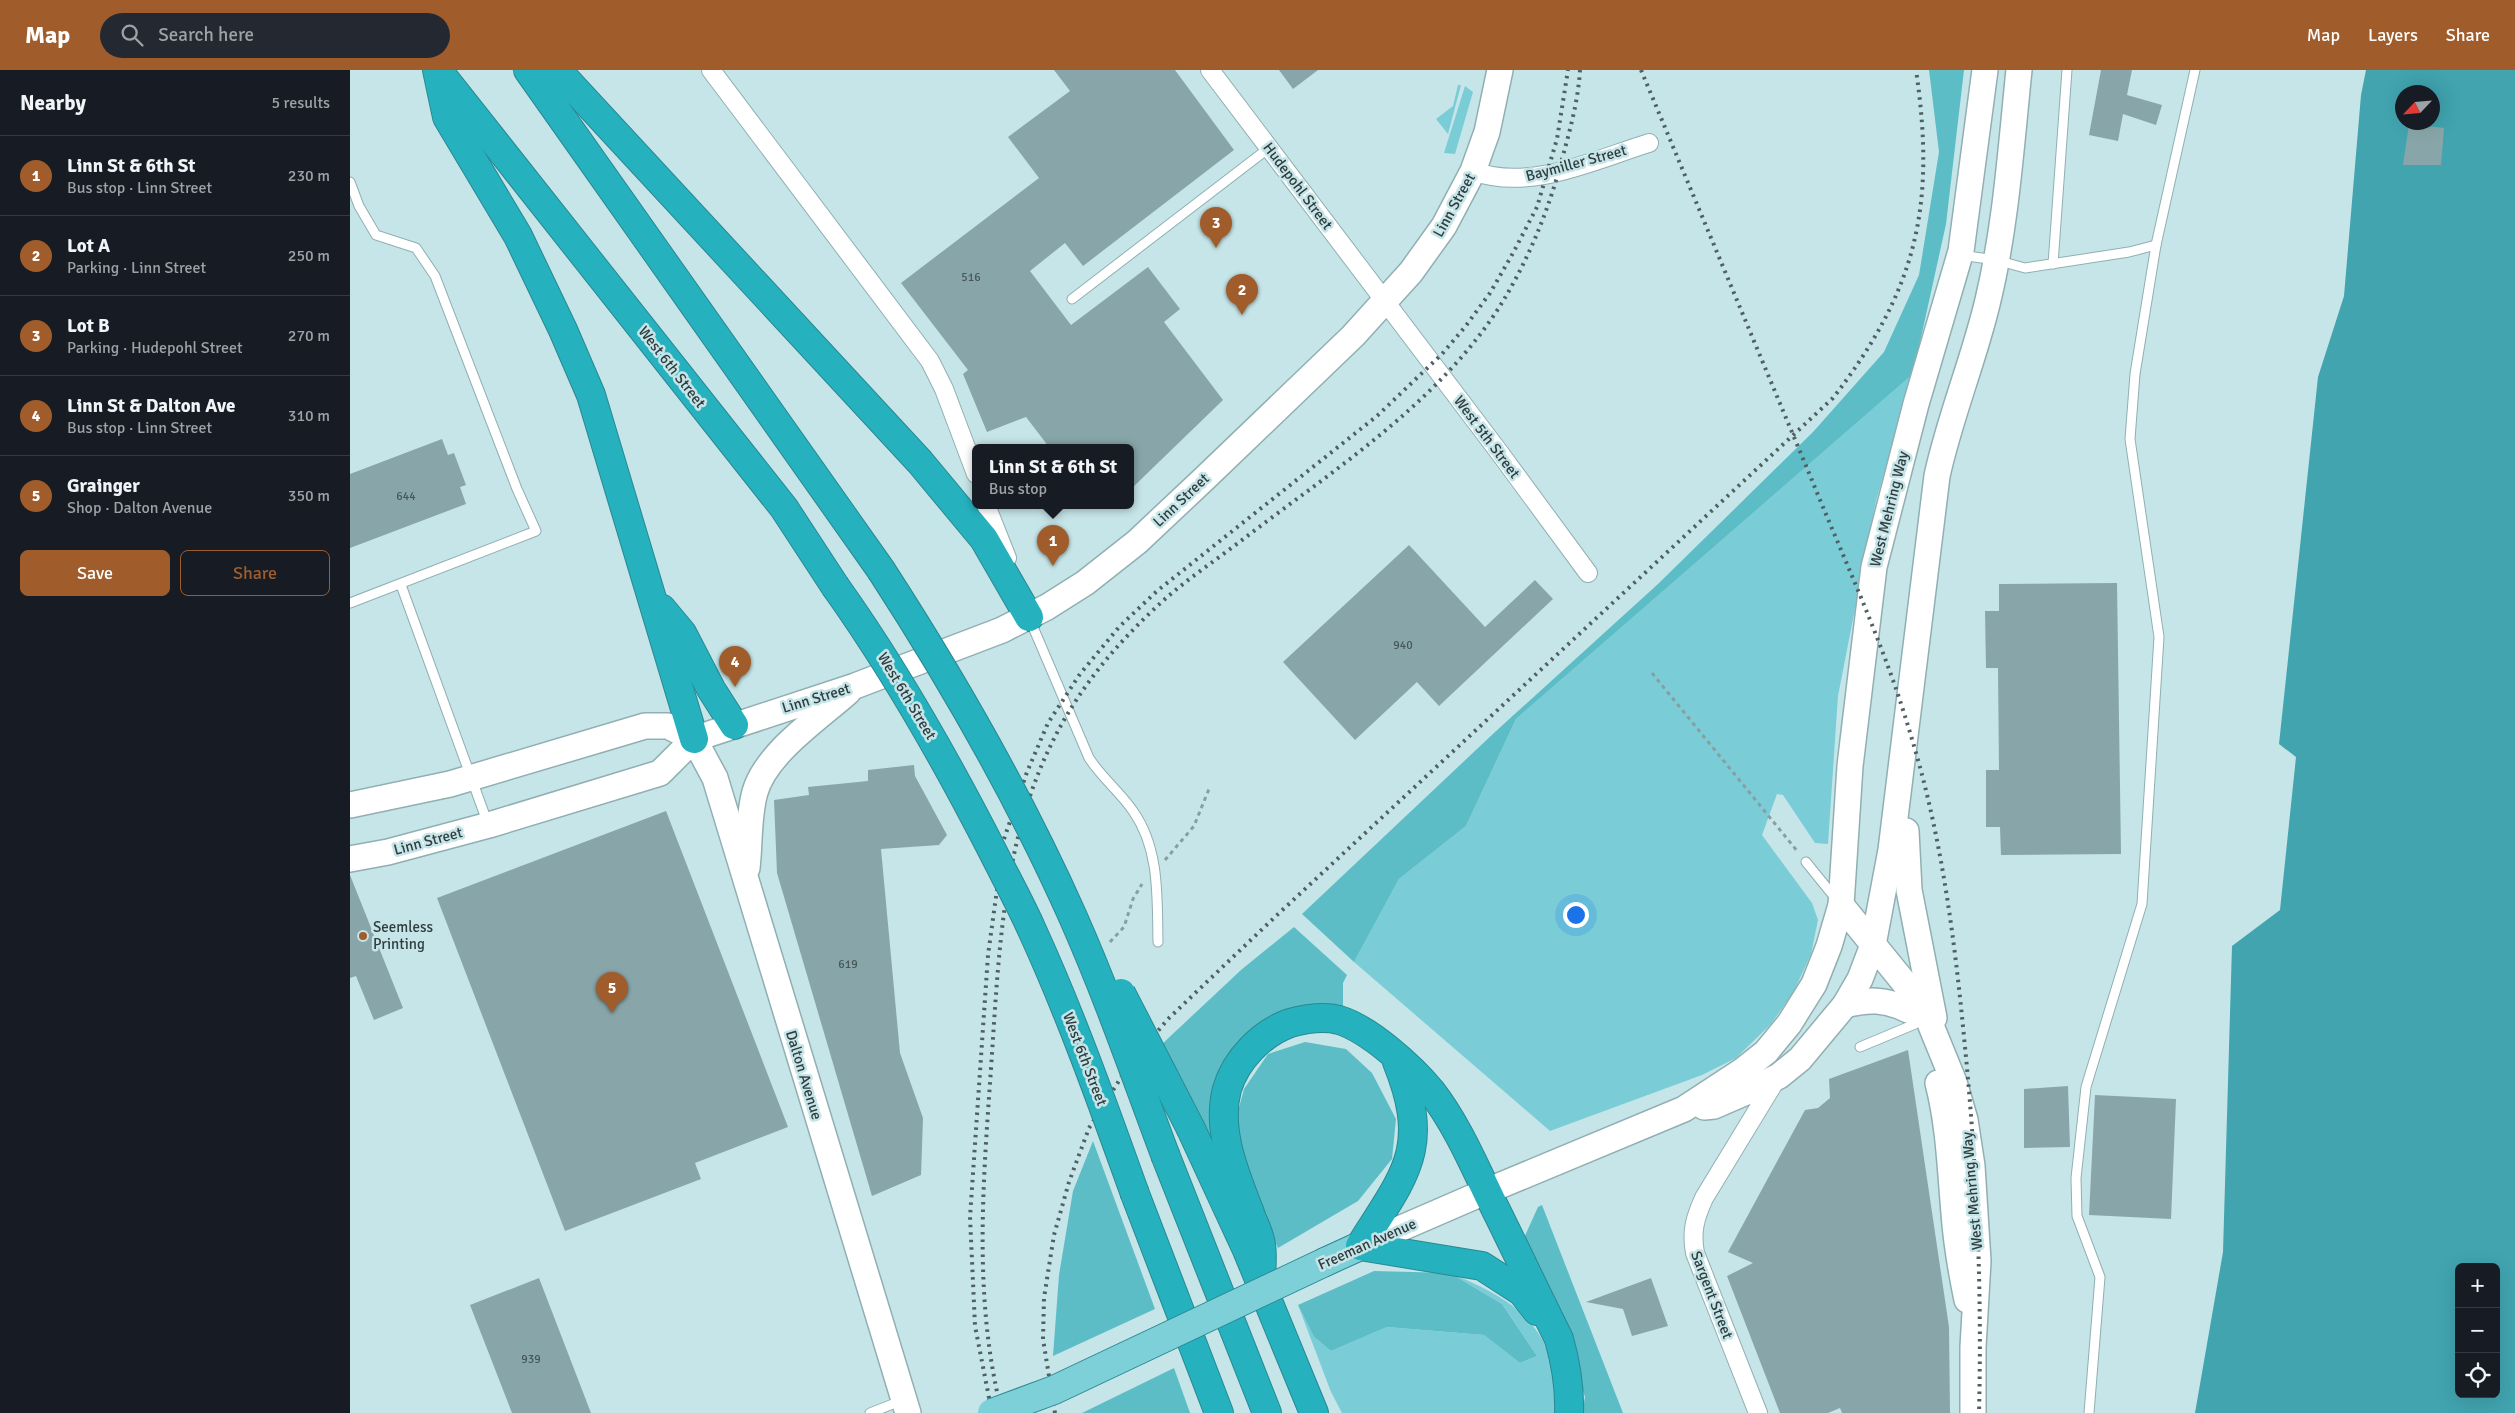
<!DOCTYPE html>
<html lang="en">
<head>
<meta charset="utf-8">
<style>
  :root { --surface:#171b24; --page:#242831; --text:#f1f3f6; --muted:#9ea1a6; --line:#363941; --accent:#a05d2b }
  body { margin:0; font-family:Signika,sans-serif; background:var(--page); color:var(--text) }
  .controls { position:absolute; right:15px; bottom:15px; display:grid; overflow:hidden; border-radius:8px; box-shadow:0 5px 20px #0002 }
  .controls button { width:45px; height:45px; display:grid; place-items:center; padding:0; border:0; border-bottom:1px solid var(--line); background:var(--surface); color:var(--text); font:25px sans-serif }
  .compass { position:absolute; left:2045px; top:15px; width:45px; height:45px; border-radius:50%; background:var(--surface); box-shadow:0 5px 20px #0002; rotate:244deg }
  .you { position:absolute; left:1225px; top:844px; width:18px; height:18px; margin:-12px; border:4px solid #fff; border-radius:50%; background:#1a73e8; box-shadow:0 0 0 8px #1a73e833 }
  .badge { display:grid; place-items:center; width:32px; height:32px; border-radius:50%; background:var(--accent); color:#fff; font-size:16px; font-weight:700 }
  .pin { position:absolute; translate:-50% -41px; filter:drop-shadow(0 1px 2px #0008) }
  .pin::after { content:''; position:absolute; top:26px; width:18px; height:15px; background:inherit; clip-path:polygon(0 0,100% 0,50% 100%) }
  .popup { position:absolute; left:622px; top:374px; width:162px; height:65px; box-sizing:border-box; display:grid; place-content:center; border-radius:8px; background:var(--surface); filter:drop-shadow(0 1px 4px #0005); font-size:16px; white-space:nowrap; color:var(--muted) }
  .popup b { font-size:19px; color:var(--text) }
  .popup::after { content:''; position:absolute; left:50%; top:100%; margin-left:-10px; border:10px solid transparent; border-top-color:var(--surface) }
  .list { margin:0; padding:0; list-style:none }
  h2 { display:flex; justify-content:space-between; align-items:center; height:65px; margin:0; padding:0 20px; font-size:21px }
  h2 small { font-size:16px; font-weight:400; color:var(--muted) }
  .list li { display:grid; grid-template-columns:32px 1fr auto; gap:15px; align-items:center; box-sizing:border-box; height:80px; padding:0 20px; border-top:1px solid var(--line) }
  .list b { display:block; font-size:19px; white-space:nowrap }
  .list p { margin:0; font-size:16px; white-space:nowrap; color:var(--muted) }
  .list em { font-size:16px; font-style:normal; color:var(--muted) }
  .actions { display:flex; gap:10px; padding:15px 20px }
  .actions a { flex:1; padding:11px 0; border:1px solid var(--accent); border-radius:8px; text-align:center; font-size:18px; color:var(--accent) }
  .actions .main { background:var(--accent); color:#fff }
  .icon { flex:none; width:28px; height:28px; fill:none; stroke:currentColor; stroke-width:2; stroke-linecap:round; stroke-linejoin:round }
  .map { position:relative; flex:none; width:2165px; height:1343px; overflow:hidden }
  header { display:flex; align-items:center; gap:30px; box-sizing:border-box; height:70px; padding:0 25px; background:var(--accent); color:#fff }
  header strong { font-size:24px }
  nav { display:flex; gap:28px; margin-inline-start:auto; font-size:18px }
  .search { width:350px; height:45px; background:var(--page); display:flex; align-items:center; gap:12px; box-sizing:border-box; padding:0 18px; border-radius:28px; color:var(--muted); font-size:19px }
  main { display:flex }
  aside { flex:1; background:var(--surface) }
  .map>svg:first-child { display:block }
  .green { fill:#7acdd7 }
  .forest { fill:#5cbdc7 }
  .water { fill:#41a4af; fill-rule:evenodd }
  .building { fill:#88a6a9 }
  .lines { fill:none; stroke-linecap:round; stroke-linejoin:round }
  .service-casing { stroke:#91afb2; stroke-width:11 }
  .minor-casing { stroke:#91afb2; stroke-width:20 }
  .secondary-casing { stroke:#91afb2; stroke-width:28 }
  .primary-casing { stroke:#2a8891; stroke-width:30 }
  .motorway-casing { stroke:#2a8891; stroke-width:30 }
  .path { stroke:#879fa1; stroke-width:3; stroke-dasharray:4 4; stroke-linecap:butt }
  .service { stroke:#fff; stroke-width:9 }
  .minor { stroke:#fff; stroke-width:18 }
  .secondary { stroke:#fff; stroke-width:25 }
  .primary { stroke:#7dd0d8; stroke-width:28 }
  .motorway { stroke:#26b1be; stroke-width:28 }
  .rail { stroke:#4f5f62; stroke-width:4; stroke-dasharray:2.5 5; stroke-linecap:butt }
  .primary-bridge-casing { stroke:#2a8891; stroke-width:30; stroke-linecap:butt }
  .motorway-bridge-casing { stroke:#2a8891; stroke-width:30; stroke-linecap:butt }
  .primary-bridge { stroke:#7dd0d8; stroke-width:28 }
  .motorway-bridge { stroke:#26b1be; stroke-width:28 }
  .poi-dot { fill:#a05d2b; stroke:#c6e5e8; stroke-width:2 }
  .labels { text-anchor:middle; dominant-baseline:central; stroke-width:5; stroke-linejoin:round; paint-order:stroke }
  .number-label { font-size:12px; fill:#465659 }
  .street-label { font-size:15px; fill:#303c3e; stroke:#c6e5e8 }
  .poi-label { font-size:15px; fill:#303c3e; stroke:#c6e5e8; text-anchor:start }
</style>
</head>
<body>
<header>
<strong>Map</strong>
<div class="search"><svg class="icon" aria-label="search" viewBox="0 0 24 24"><circle cx="10" cy="10" r="6"/><path d="M15 15l6 6"/></svg>Search here</div>
<nav><a>Map</a><a>Layers</a><a>Share</a></nav>
</header>
<main>
<aside>
<h2>Nearby<small>5 results</small></h2>
<ul class="list">
<li><span class="badge">1</span><div><b>Linn St &amp; 6th St</b><p>Bus stop · Linn Street</p></div><em>230 m</em></li>
<li><span class="badge">2</span><div><b>Lot A</b><p>Parking · Linn Street</p></div><em>250 m</em></li>
<li><span class="badge">3</span><div><b>Lot B</b><p>Parking · Hudepohl Street</p></div><em>270 m</em></li>
<li><span class="badge">4</span><div><b>Linn St &amp; Dalton Ave</b><p>Bus stop · Linn Street</p></div><em>310 m</em></li>
<li><span class="badge">5</span><div><b>Grainger</b><p>Shop · Dalton Avenue</p></div><em>350 m</em></li>
</ul>
<div class="actions"><a class="main">Save</a><a>Share</a></div>
</aside>
<div class="map">
<svg width="2165" height="1343" viewBox="0 0 2165 1343">
  <rect width="100%" height="100%" fill="#c6e5e8"/>
  <g class="green">
    <path d="M 1108,15 L 1111,15 L 1098,64 L 1086,49 L 1103,36 Z"/>
    <path d="M 1115,16 L 1123,22 L 1105,84 L 1094,83 Z"/>
    <path d="M 1563,304 L 1526,431 L 1488,626 L 1478,774 L 1465,773 L 1433,725 L 1427,724 L 1412,765 L 1462,833 L 1468,850 L 1461,884 L 1444,921 L 1421,954 L 1386,988 L 1352,1005 L 1200,1061 L 1004,892 L 1049,809 L 1116,756 L 1166,649 Z"/>
    <path d="M 1100,1203 C 1143,1221 1182,1239 1200,1286 C 1206,1303 1207,1325 1210,1343 L 992,1343 L 981,1322 L 948,1235 L 964,1267 L 981,1281 L 1037,1257 L 1134,1265 L 1170,1293 L 1187,1286 L 1152,1234 Z"/>
  </g>
  <g class="forest">
    <path d="M 1579,0 L 1614,0 L 1596,154 L 1563,304 L 1166,649 L 1116,756 L 1049,809 L 1004,892 L 952,844 L 1145,662 L 1308,514 L 1463,362 L 1534,282 L 1569,205 L 1589,82 Z"/>
    <path d="M 944,857 L 997,905 L 993,913 L 993,941 L 907,959 L 865,1079 L 811,975 L 891,900 Z"/>
    <path d="M 955,972 L 996,979 L 1022,1003 L 1046,1049 L 1042,1089 L 1008,1131 L 928,1178 L 901,1116 L 884,1056 L 894,1019 L 918,984 Z"/>
    <path d="M 743,1071 L 805,1239 L 703,1286 L 709,1205 L 723,1121 Z"/>
    <path d="M 1192,1135 L 1273,1343 L 1232,1343 L 1235,1327 L 1211,1252 L 1174,1168 L 1188,1137 Z"/>
    <path d="M 1024,1201 L 1100,1203 L 1152,1234 L 1187,1286 L 1170,1293 L 1134,1265 L 1037,1257 L 981,1281 L 964,1267 L 948,1235 Z"/>
    <path d="M 824,1298 L 840,1343 L 732,1343 Z"/>
  </g>
  <path class="water" d="M 2016,0 L 2165,0 L 2165,1343 L 1845,1343 L 1873,1182 L 1882,876 L 1930,840 L 1946,687 L 1929,674 L 1968,307 L 1994,226 L 2011,25 ZM 2052,22 L 2082,22 L 2082,52 L 2052,52 ZM 2109,1197 L 2146,1197 L 2146,1324 L 2109,1324 Z"/>
  <g class="building">
    <path d="M 704,0 L 825,0 L 884,80 L 733,196 L 715,173 L 680,201 L 721,255 L 798,197 L 830,239 L 814,252 L 873,330 L 780,420 L 780,377 L 699,377 L 676,347 L 637,362 L 613,304 L 618,300 L 551,213 L 689,108 L 658,67 L 720,21 Z"/>
    <path d="M 929,0 L 968,0 L 943,19 Z"/>
    <path d="M 1751,0 L 1782,0 L 1777,25 L 1812,35 L 1806,55 L 1773,44 L 1768,71 L 1739,65 Z"/>
    <path d="M 2059,54 L 2094,58 L 2091,95 L 2053,95 Z"/>
    <path d="M 92,369 L 98,385 L 104,383 L 116,415 L 110,417 L 116,434 L 0,478 L 0,404 Z"/>
    <path d="M 1059,475 L 1135,557 L 1185,510 L 1203,529 L 1089,636 L 1067,612 L 1005,670 L 933,592 Z"/>
    <path d="M 1767,513 L 1771,784 L 1651,785 L 1650,757 L 1636,757 L 1636,700 L 1649,700 L 1648,598 L 1636,598 L 1635,541 L 1649,541 L 1649,514 Z"/>
    <path d="M 564,695 L 565,706 L 597,765 L 589,775 L 531,779 L 550,983 L 573,1048 L 571,1105 L 522,1126 L 427,803 L 424,730 L 459,725 L 458,717 L 518,711 L 518,700 Z"/>
    <path d="M 316,741 L 438,1057 L 345,1093 L 351,1109 L 215,1161 L 87,828 Z"/>
    <path d="M 0,805 L 53,938 L 24,950 L 6,906 L 0,908 Z"/>
    <path d="M 1558,980 L 1599,1257 L 1600,1343 L 1492,1343 L 1490,1338 L 1478,1343 L 1430,1343 L 1377,1206 L 1403,1193 L 1378,1182 L 1455,1040 L 1468,1038 L 1480,1028 L 1479,1009 Z"/>
    <path d="M 1718,1016 L 1720,1077 L 1674,1078 L 1674,1019 Z"/>
    <path d="M 1745,1025 L 1826,1029 L 1821,1149 L 1739,1145 Z"/>
    <path d="M 189,1208 L 241,1343 L 162,1343 L 120,1235 Z"/>
    <path d="M 1301,1208 L 1318,1256 L 1282,1266 L 1273,1239 L 1236,1232 Z"/>
  </g>
  <g class="lines">
    <g class="service-casing">
      <g id="service">
        <path d="M 0,112 L 9,136 L 26,165 L 66,178 L 85,206 L 167,419 L 186,461 L 0,533"/>
        <path d="M 1610,185 L 1646,190 L 1675,198 L 1779,182 L 1806,175"/>
        <path d="M 1703,194 L 1717,0"/>
        <path d="M 722,229 L 920,77"/>
        <path d="M 51,515 L 138,754"/>
        <path d="M 680,550 L 739,688 C 752,708 770,722 783,741 C 810,779 807,828 808,872"/>
        <path d="M 1456,792 L 1486,829"/>
        <path d="M 1510,977 L 1565,954"/>
        <path d="M 520,1343 L 553,1330"/>
        <path d="M 1739,1343 L 1750,1207 L 1727,1146 L 1726,1108 L 1736,1017 L 1792,834 L 1809,567 L 1780,369 L 1785,304 L 1806,175 L 1845,0"/>
      </g>
    </g>
    <g class="minor-casing">
      <g id="minor">
        <path d="M 361,0 L 580,291 L 594,319 L 626,404"/>
        <path d="M 860,0 L 1149,382 L 1238,503"/>
        <path d="M 1123,101 C 1180,122 1244,90 1299,73"/>
        <path d="M 636,435 L 657,488"/>
        <path d="M 1408,1343 L 1345,1183 C 1341,1161 1345,1148 1354,1128 L 1427,1008"/>
      </g>
    </g>
    <g class="secondary-casing">
      <g id="secondary">
        <path d="M 344,669 L 365,708 L 558,1343"/>
        <path d="M 0,735 L 100,714 L 295,656 L 318,656 L 344,669"/>
        <path d="M 1556,761 L 1559,820 L 1584,948"/>
        <path d="M 0,789 L 38,782 L 139,755 L 310,703 L 344,669 L 505,616 L 652,560 L 697,537 L 735,513 L 787,472 L 855,408 L 1003,266 L 1061,202 L 1094,156 L 1123,101 L 1137,62 L 1150,0"/>
        <path d="M 397,798 C 400,773 398,746 405,722 C 416,683 469,648 498,622"/>
        <path d="M 1491,835 L 1561,921 L 1575,941 L 1604,1012 L 1615,1050 L 1622,1096 L 1628,1191 L 1623,1277 L 1623,1343"/>
        <path d="M 1495,935 C 1518,929 1536,929 1558,940"/>
        <path d="M 1588,1013 C 1599,1056 1600,1098 1604,1143 C 1606,1172 1611,1201 1617,1230"/>
        <path d="M 1354,1037 L 1364,1036 L 1401,1020 L 1429,1006 L 1450,989 L 1495,935 L 1510,909 L 1523,875 L 1541,780 L 1587,406 C 1600,346 1624,290 1638,230 C 1656,155 1661,77 1669,0"/>
        <path d="M 1010,1176 L 1137,1121 L 1334,1039 L 1392,1001 L 1416,982 L 1439,954 L 1464,914 L 1479,876 L 1491,835 L 1500,696 L 1524,497 L 1566,334 L 1611,181 L 1635,0"/>
      </g>
    </g>
    <g class="primary-casing">
      <path id="primary" d="M 975,1192 L 1010,1176"/>
    </g>
    <g class="motorway-casing">
      <g id="motorway">
        <path d="M 87,0 L 97,47 L 168,166 L 213,260 L 241,325 L 344,669"/>
        <path d="M 178,0 L 531,500"/>
        <path d="M 207,0 L 570,392 L 634,469 L 679,547"/>
        <path d="M 90,3 L 434,438 L 485,516"/>
        <path d="M 312,539 L 332,563 L 361,619 L 384,655"/>
        <path d="M 1047,992 C 1082,1079 1055,1104 1010,1176 L 1132,1196 L 1172,1222 L 1187,1241"/>
        <path d="M 841,1059 L 897,1180 L 964,1343"/>
        <path d="M 816,1087 L 917,1343"/>
        <path d="M 785,1124 L 869,1343"/>
        <path d="M 911,1212 C 911,1200 913,1186 911,1175 C 910,1164 903,1153 900,1143 C 885,1104 866,1060 877,1019 C 886,989 912,963 940,953 C 955,949 974,946 989,950 C 1019,959 1061,997 1081,1021 C 1106,1053 1123,1093 1141,1130 C 1164,1176 1186,1223 1209,1269 C 1216,1294 1220,1317 1219,1343"/>
      </g>
    </g>
    <g class="path">
      <path d="M 1302,603 L 1448,782"/>
      <path d="M 815,790 L 844,756 L 859,719"/>
      <path d="M 760,872 L 774,857 L 783,829 L 792,814"/>
    </g>
    <use href="#service" class="service"/>
    <use href="#minor" class="minor"/>
    <use href="#secondary" class="secondary"/>
    <use href="#primary" class="primary"/>
    <use href="#motorway" class="motorway"/>
    <g class="rail">
      <path d="M 1291,0 C 1347,134 1403,269 1459,403 C 1494,490 1535,576 1561,666 C 1592,767 1605,872 1615,977 C 1627,1099 1632,1221 1629,1343"/>
      <path d="M 642,1343 L 625,1256 L 620,1147 L 638,885 L 654,769 L 677,702 L 698,653 L 730,604 L 769,557 L 807,521 L 1027,346 L 1092,284 L 1115,257 L 1140,223 L 1163,183 L 1187,137 L 1207,69 L 1218,0"/>
      <path d="M 652,1343 C 623,1230 633,1114 641,999 C 650,866 653,737 731,623 C 754,589 784,557 815,529 C 840,507 869,488 896,467 C 985,399 1088,333 1150,236 C 1176,194 1196,147 1209,100 C 1218,67 1228,34 1230,0"/>
      <path d="M 705,1343 L 693,1269 L 694,1228 L 704,1165 L 719,1112 L 739,1058 L 779,995 L 818,949 L 926,846 L 1483,328 C 1567,219 1586,136 1566,0"/>
    </g>
    <g class="primary-bridge-casing">
      <path id="primary-bridge" d="M 642,1343 L 704,1320 L 975,1192"/>
    </g>
    <g class="motorway-bridge-casing">
      <g id="motorway-bridge">
        <path d="M 531,500 C 603,611 669,726 723,847 C 758,926 786,1007 816,1087"/>
        <path d="M 485,516 C 545,600 596,690 643,782 C 656,808 670,833 682,860 C 721,945 753,1035 785,1124"/>
        <path d="M 771,923 L 841,1059"/>
      </g>
    </g>
    <use href="#primary-bridge" class="primary-bridge"/>
    <use href="#motorway-bridge" class="motorway-bridge"/>
  </g>
  <circle class="poi-dot" cx="13" cy="866" r="5"/>
  <g class="labels">
    <g class="number-label">
      <text x="621" y="207">516</text>
      <text x="56" y="426">644</text>
      <text x="1053" y="575">940</text>
      <text x="498" y="894">619</text>
      <text x="181" y="1289">939</text>
    </g>
    <g class="street-label">
      <text transform="translate(1226 93) rotate(-15)">Baymiller Street</text>
      <text transform="translate(948 116) rotate(53)">Hudepohl Street</text>
      <text transform="translate(1104 135) rotate(-61)">Linn Street</text>
      <text transform="translate(322 297) rotate(52)">West 6th Street</text>
      <text transform="translate(1137 367) rotate(53)">West 5th Street</text>
      <text transform="translate(831 430) rotate(-43)">Linn Street</text>
      <text transform="translate(1539 439) rotate(-76)">West Mehring Way</text>
      <text transform="translate(557 626) rotate(59)">West 6th Street</text>
      <text transform="translate(466 628) rotate(-17)">Linn Street</text>
      <text transform="translate(78 771) rotate(-15)">Linn Street</text>
      <text transform="translate(735 989) rotate(69)">West 6th Street</text>
      <text transform="translate(454 1005) rotate(73)">Dalton Avenue</text>
      <text transform="translate(1622 1121) rotate(-95)">West Mehring Way</text>
      <text transform="translate(1017 1174) rotate(-24)">Freeman Avenue</text>
      <text transform="translate(1362 1225) rotate(69)">Sargent Street</text>
    </g>
    <g class="poi-label">
      <text x="23" y="857">Seemless<tspan x="23" dy="17">Printing</tspan></text>
    </g>
  </g>
</svg>
<div class="controls">
<button>+</button>
<button>−</button>
<button><svg class="icon" aria-label="locate" viewBox="0 0 24 24"><circle cx="12" cy="12" r="6"/><path d="M12 2v4M12 18v4M2 12h4M18 12h4"/></svg></button>
</div>
<svg class="compass" viewBox="-18 -18 36 36"><path d="M0-13l5 13h-10z" fill="#e53935"/><path d="M0 13l5-13h-10z" fill="#9ea1a6"/></svg>
<div class="you"></div>
<div class="pin badge" style="left:703px;top:496px">1</div>
<div class="popup"><b>Linn St &amp; 6th St</b>Bus stop</div>
<div class="pin badge" style="left:892px;top:245px">2</div>
<div class="pin badge" style="left:866px;top:178px">3</div>
<div class="pin badge" style="left:385px;top:617px">4</div>
<div class="pin badge" style="left:262px;top:943px">5</div>
</div>
</main>
</body>
</html>
